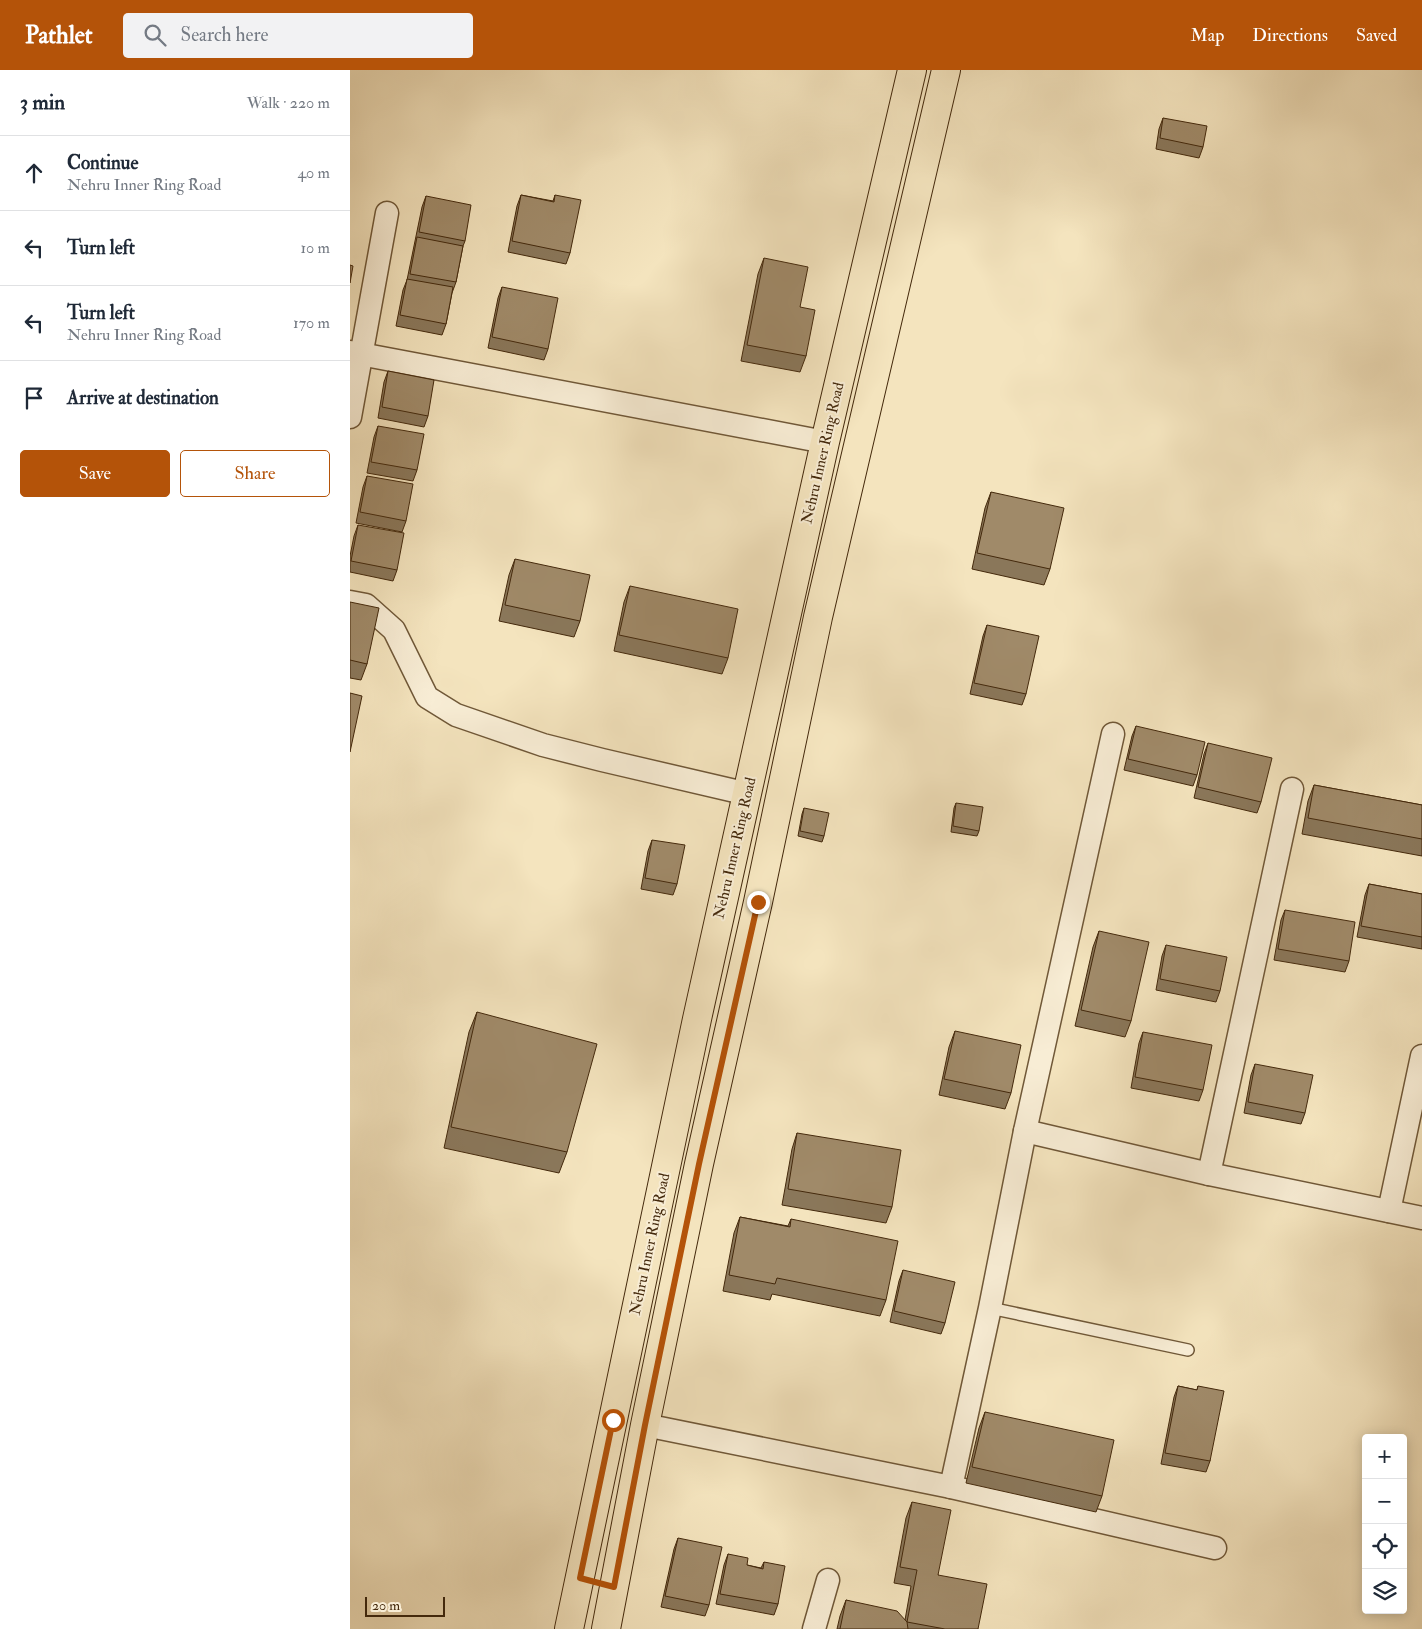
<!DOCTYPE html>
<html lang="en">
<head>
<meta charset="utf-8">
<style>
  :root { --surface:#fff; --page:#f2f2f3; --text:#1f2937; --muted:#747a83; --line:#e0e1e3; --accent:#b45309 }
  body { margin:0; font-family:"IM FELL Double Pica",serif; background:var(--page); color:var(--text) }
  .controls { position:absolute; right:15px; bottom:15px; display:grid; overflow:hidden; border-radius:5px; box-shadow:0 2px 12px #0003 }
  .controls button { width:45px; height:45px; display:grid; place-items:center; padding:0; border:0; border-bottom:1px solid var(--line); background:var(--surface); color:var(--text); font:25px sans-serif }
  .scale { position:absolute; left:15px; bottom:12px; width:80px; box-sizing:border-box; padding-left:5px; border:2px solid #44290c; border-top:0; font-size:14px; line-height:18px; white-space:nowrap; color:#44290c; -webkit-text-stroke:4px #f8edd5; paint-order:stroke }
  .stop { position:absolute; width:15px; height:15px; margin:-11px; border:4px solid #b45309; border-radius:50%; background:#fff }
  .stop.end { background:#b45309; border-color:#fff; box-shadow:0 1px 5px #0008 }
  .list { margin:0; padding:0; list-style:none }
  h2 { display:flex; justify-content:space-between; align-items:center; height:65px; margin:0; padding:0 20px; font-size:21px }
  h2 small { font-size:16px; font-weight:400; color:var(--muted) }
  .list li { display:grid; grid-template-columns:32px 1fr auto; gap:15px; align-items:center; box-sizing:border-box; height:75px; padding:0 20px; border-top:1px solid var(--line) }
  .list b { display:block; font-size:19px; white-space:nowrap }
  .list p { margin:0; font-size:16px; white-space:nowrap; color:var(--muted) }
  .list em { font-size:16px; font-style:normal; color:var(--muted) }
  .actions { display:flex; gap:10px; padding:15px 20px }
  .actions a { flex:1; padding:11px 0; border:1px solid var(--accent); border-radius:5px; text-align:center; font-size:18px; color:var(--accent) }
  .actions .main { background:var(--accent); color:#fff }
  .icon { flex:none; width:28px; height:28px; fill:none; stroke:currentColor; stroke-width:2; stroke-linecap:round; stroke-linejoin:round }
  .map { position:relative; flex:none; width:1072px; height:1559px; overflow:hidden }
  header { display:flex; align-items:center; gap:30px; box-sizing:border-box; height:70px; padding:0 25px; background:var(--accent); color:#fff }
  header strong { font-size:24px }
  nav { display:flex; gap:28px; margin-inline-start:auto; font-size:18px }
  .search { width:350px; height:45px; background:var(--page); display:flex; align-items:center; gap:12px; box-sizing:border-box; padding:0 18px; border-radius:5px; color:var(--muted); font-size:19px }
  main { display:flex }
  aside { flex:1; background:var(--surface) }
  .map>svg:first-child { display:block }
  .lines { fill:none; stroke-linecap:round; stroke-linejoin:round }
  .lane-casing { stroke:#705838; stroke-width:14 }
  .street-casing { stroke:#705838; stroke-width:25 }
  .primary-casing { stroke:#44290c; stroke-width:30 }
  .lane { stroke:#f8edd5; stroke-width:11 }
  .street { stroke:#f8edd5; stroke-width:22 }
  .primary { stroke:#f4e4be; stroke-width:28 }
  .wall { fill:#8a775a; stroke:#44290c }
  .building { fill:#a08a69; stroke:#44290c }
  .route { stroke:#b45309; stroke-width:6 }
  .labels { text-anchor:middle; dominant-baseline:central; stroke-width:4; stroke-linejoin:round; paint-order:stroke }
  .street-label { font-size:15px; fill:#44290c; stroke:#f8edd5 }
</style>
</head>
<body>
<header>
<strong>Pathlet</strong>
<div class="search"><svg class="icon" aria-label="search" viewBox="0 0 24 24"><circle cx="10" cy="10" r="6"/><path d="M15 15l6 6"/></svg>Search here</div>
<nav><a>Map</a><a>Directions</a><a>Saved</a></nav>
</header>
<main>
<aside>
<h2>3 min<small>Walk · 220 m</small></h2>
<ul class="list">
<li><svg class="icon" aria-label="ahead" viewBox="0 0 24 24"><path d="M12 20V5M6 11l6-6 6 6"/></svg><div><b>Continue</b><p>Nehru Inner Ring Road</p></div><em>40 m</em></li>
<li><svg class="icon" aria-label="left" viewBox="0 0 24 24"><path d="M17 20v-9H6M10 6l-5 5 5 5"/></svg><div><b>Turn left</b></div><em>10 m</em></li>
<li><svg class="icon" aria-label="left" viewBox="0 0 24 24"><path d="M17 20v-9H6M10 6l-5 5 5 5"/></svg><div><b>Turn left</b><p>Nehru Inner Ring Road</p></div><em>170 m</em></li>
<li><svg class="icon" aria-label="arrive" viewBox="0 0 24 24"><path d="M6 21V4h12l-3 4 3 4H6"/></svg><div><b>Arrive at destination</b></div></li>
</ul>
<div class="actions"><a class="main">Save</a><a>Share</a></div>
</aside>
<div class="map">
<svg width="1072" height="1559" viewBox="0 0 1072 1559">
  <rect width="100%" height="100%" fill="#f4e4be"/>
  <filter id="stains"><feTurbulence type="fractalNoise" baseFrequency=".004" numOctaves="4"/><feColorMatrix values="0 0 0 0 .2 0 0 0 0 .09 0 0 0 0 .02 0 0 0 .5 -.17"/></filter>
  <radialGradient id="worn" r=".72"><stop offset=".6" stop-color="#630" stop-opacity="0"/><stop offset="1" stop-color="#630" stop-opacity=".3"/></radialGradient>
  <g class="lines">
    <g class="lane-casing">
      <path id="lane" d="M 640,1238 L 838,1280"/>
    </g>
    <g class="street-casing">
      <g id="street">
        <path d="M 0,282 L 475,372"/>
        <path d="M 0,347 L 37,143"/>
        <path d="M 0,532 L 16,535 L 44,560 L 77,627 L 106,645 L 193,675 L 252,690 L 398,724"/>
        <path d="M 675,1061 L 859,1104 L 1072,1148"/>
        <path d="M 859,1104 L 942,719"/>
        <path d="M 1039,1141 L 1072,986"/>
        <path d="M 295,1355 L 601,1417 L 865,1478"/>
        <path d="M 601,1417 L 640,1238 L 675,1061 L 763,664"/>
        <path d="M 464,1559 L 478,1510"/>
      </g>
    </g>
    <g class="primary-casing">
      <g id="primary">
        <path d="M 219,1559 L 347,949 L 475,372 L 562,0"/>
        <path d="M 256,1559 L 295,1355 L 349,1094 L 408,832 L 468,547 L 596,0"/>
      </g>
    </g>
    <use href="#lane" class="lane"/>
    <use href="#street" class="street"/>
    <use href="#primary" class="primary"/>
  </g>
  <g class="wall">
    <path d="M 813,48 L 853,77 L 849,88 L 806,79 L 809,59 Z"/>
    <path d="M 171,125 L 203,131 L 205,125 L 220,183 L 216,194 L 158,182 L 167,136 Z"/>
    <path d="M 76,126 L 115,171 L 113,176 L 106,212 L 102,223 L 96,254 L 92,265 L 46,256 L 53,220 L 57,210 L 72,137 Z"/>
    <path d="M 414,188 L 450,237 L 456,286 L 450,302 L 391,291 L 408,204 Z"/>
    <path d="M 152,217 L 198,279 L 194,290 L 138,278 L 148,228 Z"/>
    <path d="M 38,301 L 78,346 L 74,357 L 28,348 L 34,312 Z"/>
    <path d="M 28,356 L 67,400 L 63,411 L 17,403 L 24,367 Z"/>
    <path d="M 17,406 L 56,451 L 52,462 L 6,453 L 13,417 Z"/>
    <path d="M 641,422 L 700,499 L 694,515 L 622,499 L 635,438 Z"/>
    <path d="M 8,455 L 47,500 L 43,511 L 0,502 L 0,486 L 4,466 Z"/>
    <path d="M 165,489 L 230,551 L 224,567 L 149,551 L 159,505 Z"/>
    <path d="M 280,516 L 378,588 L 372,604 L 264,581 L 274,532 Z"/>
    <path d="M 0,532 L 17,594 L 11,610 L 0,608 Z"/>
    <path d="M 637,555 L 676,624 L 672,635 L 620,624 L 633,566 Z"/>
    <path d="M 786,656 L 847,705 L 843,716 L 774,700 L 782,666 Z"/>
    <path d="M 858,673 L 911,732 L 907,743 L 844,728 L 854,684 Z"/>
    <path d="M 964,715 L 1072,735 L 1072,786 L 952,764 L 958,731 Z"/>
    <path d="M 606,733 L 629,761 L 627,766 L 601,762 L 604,738 Z"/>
    <path d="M 454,738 L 474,766 L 472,772 L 448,766 L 452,744 Z"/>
    <path d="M 302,770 L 327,814 L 323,825 L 291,819 L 298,781 Z"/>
    <path d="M 1019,814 L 1072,824 L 1072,879 L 1007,867 L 1015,825 Z"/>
    <path d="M 935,840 L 999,891 L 995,902 L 924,890 L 931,850 Z"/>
    <path d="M 749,861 L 781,951 L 775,967 L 725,956 L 743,877 Z"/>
    <path d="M 816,875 L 870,921 L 866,932 L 806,920 L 812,886 Z"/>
    <path d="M 127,942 L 217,1082 L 209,1103 L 94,1078 L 119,962 Z"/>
    <path d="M 605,961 L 661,1023 L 655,1039 L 589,1025 L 599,977 Z"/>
    <path d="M 793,962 L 853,1020 L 849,1031 L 781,1018 L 789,973 Z"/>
    <path d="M 905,994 L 955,1043 L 951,1054 L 894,1043 L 901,1005 Z"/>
    <path d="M 447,1063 L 542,1137 L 536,1153 L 432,1135 L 442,1079 Z"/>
    <path d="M 390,1147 L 438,1156 L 441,1149 L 536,1230 L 530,1246 L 422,1224 L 420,1230 L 373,1221 L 384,1163 Z"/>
    <path d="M 553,1200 L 595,1253 L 591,1264 L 540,1252 L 549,1211 Z"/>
    <path d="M 828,1316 L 847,1320 L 848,1316 L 860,1391 L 856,1402 L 811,1394 L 824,1327 Z"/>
    <path d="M 635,1342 L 752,1426 L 746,1442 L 616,1413 L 629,1358 Z"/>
    <path d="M 562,1432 L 588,1505 L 628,1559 L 487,1559 L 490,1546 L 496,1530 L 555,1550 L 561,1516 L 544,1513 L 556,1448 Z"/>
    <path d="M 328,1468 L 359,1535 L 355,1546 L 311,1537 L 324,1479 Z"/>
    <path d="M 378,1484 L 397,1495 L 411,1498 L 414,1492 L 428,1534 L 424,1545 L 366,1534 L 374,1495 Z"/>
  </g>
  <g class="building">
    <path d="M 813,48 L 857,56 L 853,77 L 810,68 Z"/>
    <path d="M 171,125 L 204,132 L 205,125 L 231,130 L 220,183 L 162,171 Z"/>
    <path d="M 76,126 L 121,135 L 115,171 L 69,162 Z"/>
    <path d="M 67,167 L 113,176 L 106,212 L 60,204 Z"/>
    <path d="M 414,188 L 458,197 L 450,237 L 465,240 L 456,286 L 397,275 Z"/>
    <path d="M 0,195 L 3,196 L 0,213 Z"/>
    <path d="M 57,209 L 103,217 L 96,254 L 50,245 Z"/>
    <path d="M 152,217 L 208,228 L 198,279 L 142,267 Z"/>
    <path d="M 38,301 L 84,310 L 78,346 L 32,337 Z"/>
    <path d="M 28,356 L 74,364 L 67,400 L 21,392 Z"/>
    <path d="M 17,406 L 63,414 L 56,451 L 10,442 Z"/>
    <path d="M 641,422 L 714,438 L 700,499 L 627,483 Z"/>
    <path d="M 8,455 L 54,463 L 47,500 L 1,491 Z"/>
    <path d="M 165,489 L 240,505 L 230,551 L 155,535 Z"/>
    <path d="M 280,516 L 388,539 L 378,588 L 269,565 Z"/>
    <path d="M 0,532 L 29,538 L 17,594 L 0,590 Z"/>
    <path d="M 637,555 L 689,566 L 676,624 L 624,613 Z"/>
    <path d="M 0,623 L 12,626 L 0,682 Z"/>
    <path d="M 786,656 L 855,672 L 847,705 L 778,689 Z"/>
    <path d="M 858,673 L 922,688 L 911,732 L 848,717 Z"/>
    <path d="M 964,715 L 1072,735 L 1072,769 L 958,748 Z"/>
    <path d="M 606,733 L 633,737 L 629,761 L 603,756 Z"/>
    <path d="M 454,738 L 479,743 L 474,766 L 450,761 Z"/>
    <path d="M 302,770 L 335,775 L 327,814 L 295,808 Z"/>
    <path d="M 1019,814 L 1072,824 L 1072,867 L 1011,856 Z"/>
    <path d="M 935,840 L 1005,852 L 999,891 L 928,879 Z"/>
    <path d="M 749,861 L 799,872 L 781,951 L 731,940 Z"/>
    <path d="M 816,875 L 877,887 L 870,921 L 810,909 Z"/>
    <path d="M 127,942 L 247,974 L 217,1082 L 101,1057 Z"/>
    <path d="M 605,961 L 671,975 L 661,1023 L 594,1009 Z"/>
    <path d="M 793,962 L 862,975 L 853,1020 L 785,1007 Z"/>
    <path d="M 905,994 L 963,1005 L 955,1043 L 898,1032 Z"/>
    <path d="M 447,1063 L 551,1080 L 542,1137 L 438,1119 Z"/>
    <path d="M 390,1147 L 440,1157 L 441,1149 L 548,1171 L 536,1230 L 427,1208 L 425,1214 L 379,1205 Z"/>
    <path d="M 553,1200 L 605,1212 L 595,1253 L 544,1241 Z"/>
    <path d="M 828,1316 L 847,1320 L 848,1316 L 874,1321 L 860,1391 L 815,1383 Z"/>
    <path d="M 635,1342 L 764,1370 L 752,1426 L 622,1397 Z"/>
    <path d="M 562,1432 L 601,1440 L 588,1505 L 637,1514 L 628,1559 L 595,1559 L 557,1552 L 567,1500 L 550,1497 Z"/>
    <path d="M 328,1468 L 372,1477 L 359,1535 L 315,1526 Z"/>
    <path d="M 378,1484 L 398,1488 L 397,1495 L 413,1499 L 414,1492 L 435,1496 L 428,1534 L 370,1524 Z"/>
    <path d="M 496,1530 L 547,1541 L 557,1552 L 558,1559 L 490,1559 Z"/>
  </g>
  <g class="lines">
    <path class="route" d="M 263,1350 L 230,1508 L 264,1517 L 295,1355 L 349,1094 L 408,832"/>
  </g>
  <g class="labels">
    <g class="street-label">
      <text transform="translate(473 383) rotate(-77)">Nehru Inner Ring Road</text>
      <text transform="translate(385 778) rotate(-77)">Nehru Inner Ring Road</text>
      <text transform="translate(300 1174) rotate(-78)">Nehru Inner Ring Road</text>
    </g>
  </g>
  <rect width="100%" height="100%" filter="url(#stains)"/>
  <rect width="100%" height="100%" fill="url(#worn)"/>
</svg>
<div class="controls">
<button>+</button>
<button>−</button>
<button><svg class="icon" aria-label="locate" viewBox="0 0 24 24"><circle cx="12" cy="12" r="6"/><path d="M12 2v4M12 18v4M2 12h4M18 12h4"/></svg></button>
<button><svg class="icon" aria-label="layers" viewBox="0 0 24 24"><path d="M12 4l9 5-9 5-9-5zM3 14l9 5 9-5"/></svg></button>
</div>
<div class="scale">20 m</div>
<div class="stop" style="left:263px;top:1350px"></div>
<div class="stop end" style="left:408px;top:832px"></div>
</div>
</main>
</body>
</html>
